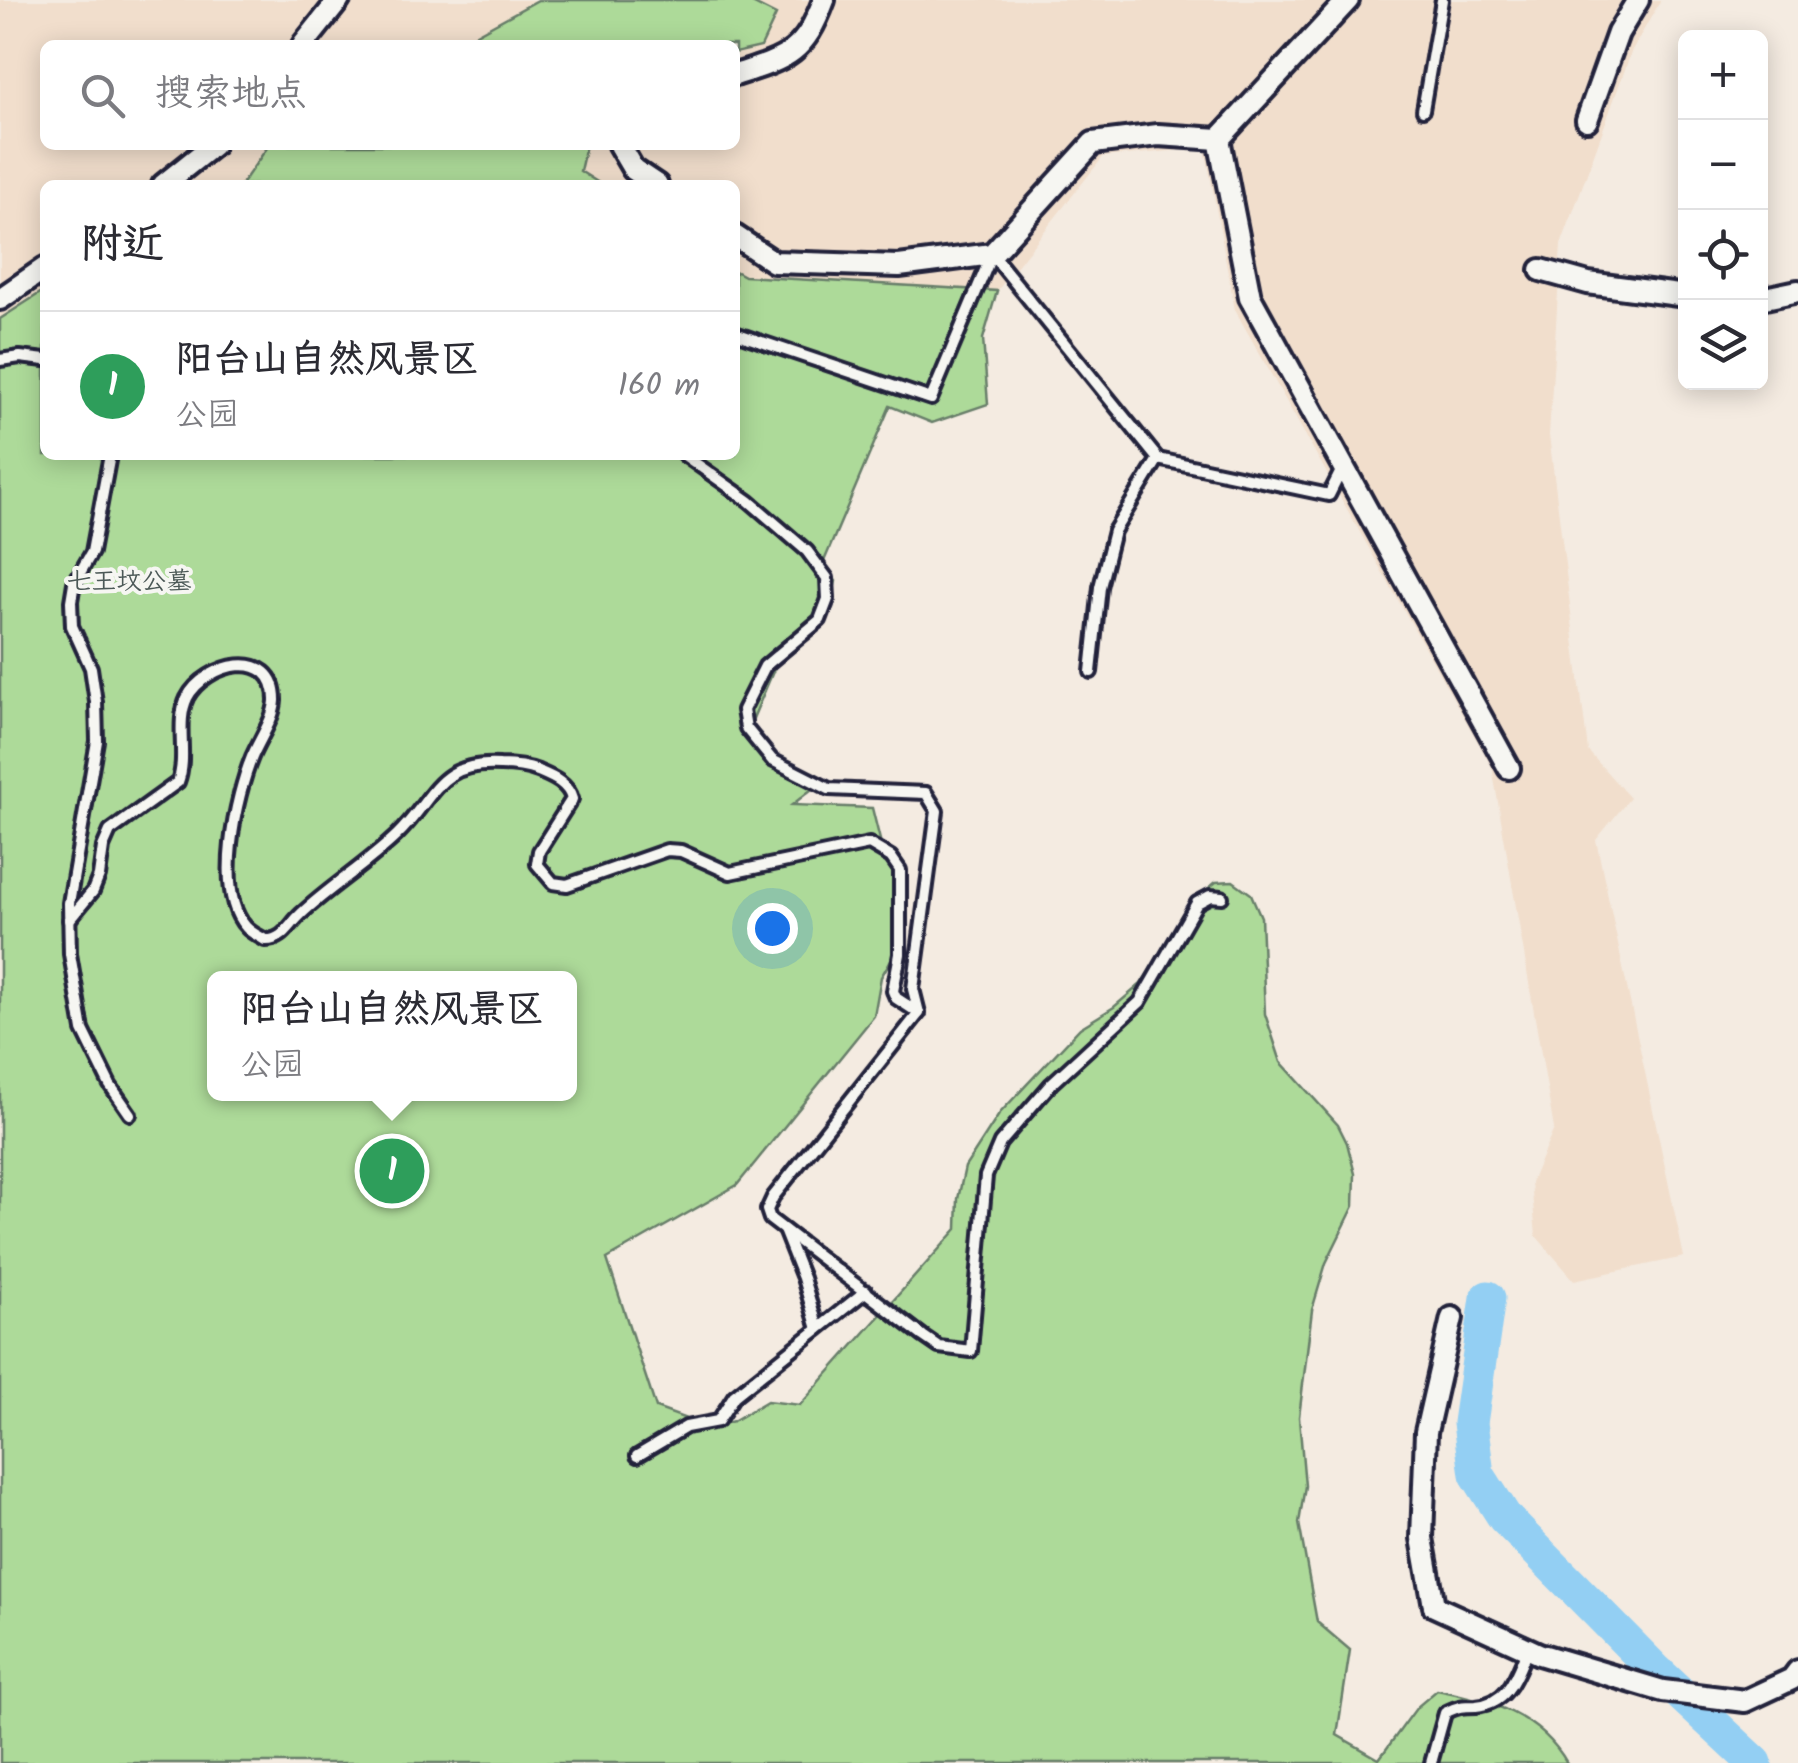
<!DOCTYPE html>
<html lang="zh">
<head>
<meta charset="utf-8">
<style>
  :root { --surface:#fff; --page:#f2f2f3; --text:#2b2b33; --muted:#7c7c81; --line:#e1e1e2; --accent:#22223b }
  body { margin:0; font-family:Kalam,"LXGW WenKai TC",sans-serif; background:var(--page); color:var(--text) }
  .controls { position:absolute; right:30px; top:30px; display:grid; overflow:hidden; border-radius:15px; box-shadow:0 5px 25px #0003 }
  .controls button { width:90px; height:90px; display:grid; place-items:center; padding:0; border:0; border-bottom:2px solid var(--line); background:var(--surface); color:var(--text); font:50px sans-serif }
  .you { position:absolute; left:772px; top:928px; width:35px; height:35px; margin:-25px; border:8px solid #fff; border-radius:50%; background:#1a73e8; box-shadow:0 0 0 15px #1a73e833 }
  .badge { display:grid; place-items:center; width:65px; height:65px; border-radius:50%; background:var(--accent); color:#fff; font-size:32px; font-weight:700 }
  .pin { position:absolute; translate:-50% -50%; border:5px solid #fff; box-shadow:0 2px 10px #0006 }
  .popup { position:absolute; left:207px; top:971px; width:370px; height:130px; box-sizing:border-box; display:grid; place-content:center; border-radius:15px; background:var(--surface); filter:drop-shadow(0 2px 8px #0005); font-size:32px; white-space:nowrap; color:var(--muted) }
  .popup b { font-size:38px; color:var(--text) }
  .popup::after { content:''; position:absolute; left:50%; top:100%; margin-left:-20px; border:20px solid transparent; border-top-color:var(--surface) }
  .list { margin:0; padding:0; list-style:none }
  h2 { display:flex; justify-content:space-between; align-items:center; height:130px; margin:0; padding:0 40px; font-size:42px }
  h2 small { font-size:32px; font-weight:400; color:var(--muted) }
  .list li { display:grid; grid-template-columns:65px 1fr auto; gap:30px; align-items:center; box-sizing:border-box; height:150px; padding:0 40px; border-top:2px solid var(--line) }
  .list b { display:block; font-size:38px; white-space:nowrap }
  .list p { margin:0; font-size:32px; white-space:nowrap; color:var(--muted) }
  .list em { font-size:32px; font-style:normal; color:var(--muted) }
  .icon { flex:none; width:55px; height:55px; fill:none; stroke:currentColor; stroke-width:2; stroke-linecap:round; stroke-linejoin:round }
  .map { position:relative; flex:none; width:1798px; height:1763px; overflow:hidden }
  .search { position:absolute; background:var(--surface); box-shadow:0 5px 25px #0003; left:40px; top:40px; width:700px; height:110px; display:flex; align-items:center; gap:25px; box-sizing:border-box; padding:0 35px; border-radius:15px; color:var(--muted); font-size:38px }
  .panel { position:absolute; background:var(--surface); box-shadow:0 5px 25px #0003; left:40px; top:180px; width:700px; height:280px; border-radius:15px }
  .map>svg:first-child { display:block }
  .built { fill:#f1decc }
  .green { fill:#adda99; stroke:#687e6a; stroke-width:2.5; fill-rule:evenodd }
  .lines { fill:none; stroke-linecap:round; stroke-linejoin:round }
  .river { stroke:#93cff3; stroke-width:35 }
  .service-casing { stroke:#22223b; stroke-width:18 }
  .minor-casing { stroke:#22223b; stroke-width:28 }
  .service { stroke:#f6f6f2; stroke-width:10 }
  .minor { stroke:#f6f6f2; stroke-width:20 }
  .labels { text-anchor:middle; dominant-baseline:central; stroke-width:8; stroke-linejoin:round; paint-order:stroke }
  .park-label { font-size:25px; fill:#4c5957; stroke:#f6f6f2 }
</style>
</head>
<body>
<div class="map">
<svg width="1798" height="1763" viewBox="0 0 1798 1763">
  <rect width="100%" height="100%" fill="#f4ebe1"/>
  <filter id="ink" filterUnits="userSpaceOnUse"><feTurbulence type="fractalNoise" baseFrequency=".01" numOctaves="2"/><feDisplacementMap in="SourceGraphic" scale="20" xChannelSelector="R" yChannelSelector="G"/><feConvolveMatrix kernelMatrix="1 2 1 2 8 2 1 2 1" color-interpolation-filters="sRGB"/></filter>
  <g filter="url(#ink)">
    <g class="built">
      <path d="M 0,0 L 538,0 L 456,45 L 45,45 L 45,145 L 269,145 L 241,185 L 45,185 L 45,290 L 0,319 Z"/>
      <path d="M 746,0 L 1661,0 L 1632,50 L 1561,245 L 1549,435 L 1588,751 L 1630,798 L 1596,840 L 1684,1257 L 1574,1280 L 1536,1236 L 1531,1182 L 1554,1129 L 1492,767 L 1235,310 L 1205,148 L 1103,157 L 997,291 L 744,276 L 735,271 L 735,185 L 602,185 L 580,171 L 586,145 L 735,145 L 735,53 L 761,47 L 776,16 Z"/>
    </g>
    <g class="green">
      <path d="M 538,0 L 746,0 L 776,15 L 761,47 L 735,53 L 735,45 L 456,45 Z"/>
      <path d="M 269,145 L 586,145 L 580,171 L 602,185 L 241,185 Z"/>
      <path d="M 735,271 L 744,276 L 997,291 L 983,339 L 988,404 L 932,423 L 890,406 L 822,566 L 836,581 L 827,620 L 775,667 L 751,723 L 767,753 L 822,781 L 792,805 L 872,808 L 882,848 L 899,855 L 907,884 L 902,922 L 895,953 L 881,977 L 874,1016 L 737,1185 L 607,1259 L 656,1408 L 711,1428 L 733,1421 L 767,1401 L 800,1405 L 957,1229 L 958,1199 L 965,1167 L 1000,1113 L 1080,1028 L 1114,1007 L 1141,984 L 1193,901 L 1216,882 L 1233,881 L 1251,894 L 1261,917 L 1265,1014 L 1281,1062 L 1338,1125 L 1347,1143 L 1355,1174 L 1354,1206 L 1326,1263 L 1312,1310 L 1299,1417 L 1305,1486 L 1299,1523 L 1317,1622 L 1350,1650 L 1337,1735 L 1379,1759 L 1417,1707 L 1437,1690 C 1489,1700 1540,1715 1567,1763 L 0,1763 L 0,319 L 45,290 L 45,455 L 735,455 ZM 215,978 L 570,978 L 570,1094 L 215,1094 Z"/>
    </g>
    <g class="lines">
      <path class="river" d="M 1488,1298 L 1470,1423 L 1477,1474 L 1505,1518 L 1655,1670 L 1755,1763"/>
      <g class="service-casing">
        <g id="service">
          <path d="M 1423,110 L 1442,0"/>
          <path d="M 735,333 L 931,399 L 992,254 L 1158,459 L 1114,531 L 1100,587 L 1091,672"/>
          <path d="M 0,360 L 20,357 L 45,360"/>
          <path d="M 110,455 L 92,552 L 74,583 L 71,601 L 72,626 L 91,668 L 96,702 L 97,741 L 69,903 L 70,954 L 83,1030 L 110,1085 L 130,1114"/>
          <path d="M 684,455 L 749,501 L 807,551 L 827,578 L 828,599 L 820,620 L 765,666 L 743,710 L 746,728 L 772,760 L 829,789 L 926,793 L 937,811 L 913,989 L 919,1013 L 773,1197 L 767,1210 L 770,1219 L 923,1336 L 939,1347 L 971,1351 L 986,1176 L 1000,1143 L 1051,1084 L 1140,1002 L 1197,903 L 1210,896 L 1222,897"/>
          <path d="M 1158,459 L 1329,495 L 1342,469"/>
          <path d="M 69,920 L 93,891 L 99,876 L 103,847 L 110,831 L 178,782 C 188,756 175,723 187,698 C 205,663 276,645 275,701 C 274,719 259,740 252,757 C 236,796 214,892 246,927 C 251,933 259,936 265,940 C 283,941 289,925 301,914 C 331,886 367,864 397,835 C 435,798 437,761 500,765 C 513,765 525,766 538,771 C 552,777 568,783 572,799 L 539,851 L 537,864 L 553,883 L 567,885 L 667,850 L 681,851 L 730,873 L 869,844 L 891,857 L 900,870 L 900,954 L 893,991 L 896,998 L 919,1013"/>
          <path d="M 784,1230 L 803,1278 L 818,1329"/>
          <path d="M 637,1456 L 686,1427 L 718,1421 L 734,1396 L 866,1291"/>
          <path d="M 1431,1763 L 1445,1713 C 1458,1706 1463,1706 1476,1706 C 1509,1703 1516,1676 1527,1650"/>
        </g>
      </g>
      <g class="minor-casing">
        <g id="minor">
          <path d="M 303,45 L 339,0"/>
          <path d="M 735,75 C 788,58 804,54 824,0"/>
          <path d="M 1587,120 L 1618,33 L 1638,0"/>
          <path d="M 1219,139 L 1348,0"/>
          <path d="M 619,145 L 633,169 L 657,185"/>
          <path d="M 163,185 L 213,145"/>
          <path d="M 735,236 L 774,262 L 899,266 L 992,254 L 1093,143 L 1158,135 L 1219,139 L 1250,297 L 1509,768"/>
          <path d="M 1541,270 L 1588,283 L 1686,296"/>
          <path d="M 0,299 L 45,268"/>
          <path d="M 1760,299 L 1798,291"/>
          <path d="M 1452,1318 L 1426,1432 L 1422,1538 L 1434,1606 L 1539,1654 L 1663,1691 L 1745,1701 L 1792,1679 L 1798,1671"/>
        </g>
      </g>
      <use href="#service" class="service"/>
      <use href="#minor" class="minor"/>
    </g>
  </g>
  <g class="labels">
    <g class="park-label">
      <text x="129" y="582">七王坟公墓</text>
    </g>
  </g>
</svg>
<div class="controls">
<button>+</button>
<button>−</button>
<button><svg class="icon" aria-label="locate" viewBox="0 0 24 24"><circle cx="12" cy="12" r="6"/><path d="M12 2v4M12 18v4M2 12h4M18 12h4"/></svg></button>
<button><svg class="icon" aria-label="layers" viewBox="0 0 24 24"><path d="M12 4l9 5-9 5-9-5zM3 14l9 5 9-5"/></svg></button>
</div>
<div class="you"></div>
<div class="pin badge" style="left:392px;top:1171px;background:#2e9e5b">1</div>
<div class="popup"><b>阳台山自然风景区</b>公园</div>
<div class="search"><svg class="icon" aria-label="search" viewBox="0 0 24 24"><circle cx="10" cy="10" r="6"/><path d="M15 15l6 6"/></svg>搜索地点</div>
<section class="panel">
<h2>附近<small></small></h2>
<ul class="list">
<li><span class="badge" style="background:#2e9e5b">1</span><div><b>阳台山自然风景区</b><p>公园</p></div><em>160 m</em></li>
</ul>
</section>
</div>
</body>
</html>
